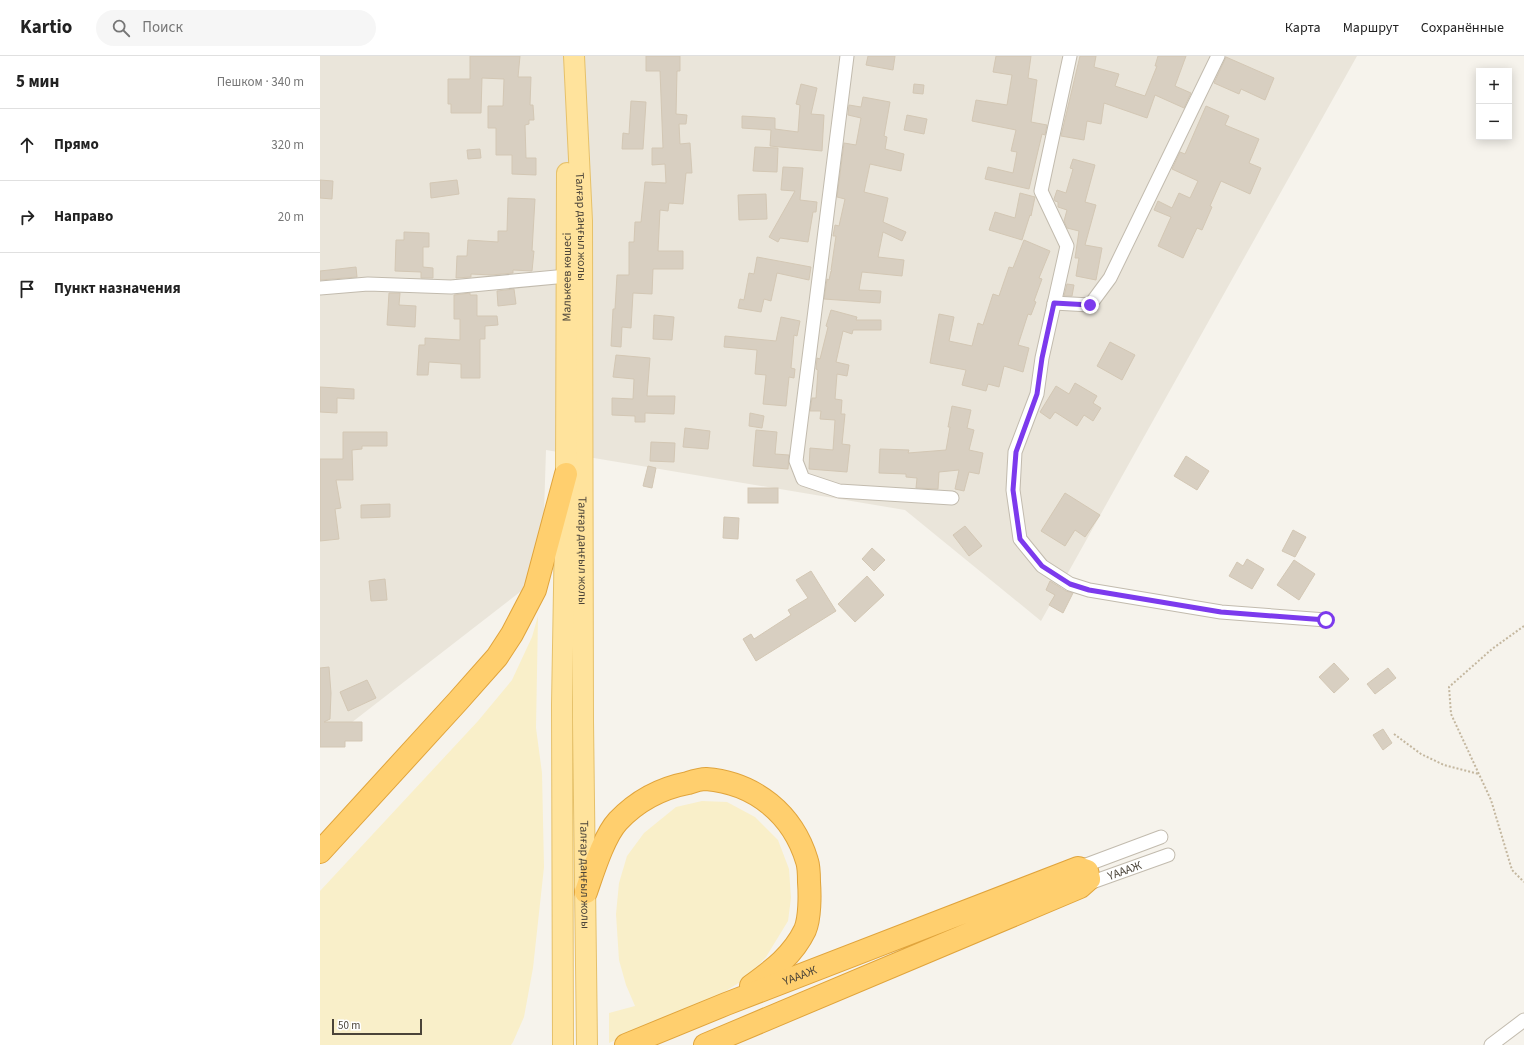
<!DOCTYPE html>
<html lang="ru">
<head>
<meta charset="utf-8">
<style>
  :root { --surface:#fff; --page:#f6f6f6; --text:#222; --muted:#767676; --line:#e0e0e0 }
  body { margin:0; font-family:"Source Sans 3",sans-serif; background:var(--page); color:var(--text) }
  .controls { position:absolute; right:12px; top:12px; display:grid; overflow:hidden; border-radius:0px; box-shadow:0 2px 10px #0003 }
  .controls button { width:36px; height:36px; display:grid; place-items:center; padding:0; border:0; border-bottom:1px solid var(--line); background:var(--surface); color:var(--text); font:20px sans-serif }
  .scale { position:absolute; left:12px; bottom:10px; width:90px; box-sizing:border-box; padding-left:4px; border:2px solid #4b4439; border-top:0; font-size:11px; line-height:14px; white-space:nowrap; color:#4b4439; -webkit-text-stroke:3px #fff; paint-order:stroke }
  .stop { position:absolute; width:12px; height:12px; margin:-9px; border:3px solid #7c3aed; border-radius:50%; background:#fff }
  .stop.end { background:#7c3aed; border-color:#fff; box-shadow:0 1px 4px #0008 }
  .list { margin:0; padding:0; list-style:none }
  h2 { display:flex; justify-content:space-between; align-items:center; height:52px; margin:0; padding:0 16px; font-size:17px }
  h2 small { font-size:13px; font-weight:400; color:var(--muted) }
  .list li { display:grid; grid-template-columns:26px 1fr auto; gap:12px; align-items:center; box-sizing:border-box; height:72px; padding:0 16px; border-top:1px solid var(--line) }
  .list b { display:block; font-size:15px; white-space:nowrap }
  .list em { font-size:13px; font-style:normal; color:var(--muted) }
  .icon { flex:none; width:22px; height:22px; fill:none; stroke:currentColor; stroke-width:2; stroke-linecap:round; stroke-linejoin:round }
  .map { position:relative; flex:none; width:1204px; height:989px; overflow:hidden }
  header { display:flex; align-items:center; gap:24px; box-sizing:border-box; height:56px; padding:0 20px; background:var(--surface); border-bottom:1px solid var(--line) }
  header strong { font-size:19px }
  nav { display:flex; gap:22px; margin-inline-start:auto; font-size:14px }
  .search { width:280px; height:36px; background:var(--page); display:flex; align-items:center; gap:10px; box-sizing:border-box; padding:0 14px; border-radius:22px; color:var(--muted); font-size:15px }
  main { display:flex }
  aside { flex:1; background:var(--surface) }
  .map>svg:first-child { display:block }
  .residential { fill:#eae5da }
  .sand { fill:#f9efc9 }
  .building { fill:#d8cfc1; stroke:#d3c7b4 }
  .lines { fill:none; stroke-linecap:round; stroke-linejoin:round }
  .street-casing { stroke:#c2bbae; stroke-width:15 }
  .primary-casing { stroke:#e6c16a; stroke-width:22 }
  .highway-casing { stroke:#e0a43c; stroke-width:24 }
  .path { stroke:#c4b79f; stroke-width:2; stroke-dasharray:2 2; stroke-linecap:butt }
  .street { stroke:#fff; stroke-width:13 }
  .primary { stroke:#ffe39c; stroke-width:20 }
  .highway { stroke:#ffcf6e; stroke-width:22 }
  .route { stroke:#7c3aed; stroke-width:5 }
  .labels { text-anchor:middle; dominant-baseline:central; stroke-width:4; stroke-linejoin:round; paint-order:stroke }
  .street-label { font-size:12px; fill:#4b4439; stroke:#fff }
</style>
</head>
<body>
<header>
<strong>Kartio</strong>
<div class="search"><svg class="icon" aria-label="search" viewBox="0 0 24 24"><circle cx="10" cy="10" r="6"/><path d="M15 15l6 6"/></svg>Поиск</div>
<nav><a>Карта</a><a>Маршрут</a><a>Сохранённые</a></nav>
</header>
<main>
<aside>
<h2>5 мин<small>Пешком · 340 m</small></h2>
<ul class="list">
<li><svg class="icon" aria-label="ahead" viewBox="0 0 24 24"><path d="M12 20V5M6 11l6-6 6 6"/></svg><div><b>Прямо</b></div><em>320 m</em></li>
<li><svg class="icon" aria-label="right" viewBox="0 0 24 24"><path d="M7 20v-9h11M14 6l5 5-5 5"/></svg><div><b>Направо</b></div><em>20 m</em></li>
<li><svg class="icon" aria-label="arrive" viewBox="0 0 24 24"><path d="M6 21V4h12l-3 4 3 4H6"/></svg><div><b>Пункт назначения</b></div></li>
</ul>
</aside>
<div class="map">
<svg width="1204" height="989" viewBox="0 0 1204 989">
  <rect width="100%" height="100%" fill="#f6f3ec"/>
  <path class="residential" d="M 0,0 L 1037,0 L 721,565 L 585,454 L 226,394 L 222,519 L 0,691 Z"/>
  <g class="sand">
    <path d="M 218,560 L 216,672 L 222,717 L 224,811 L 213,912 L 204,961 L 193,986 L 191,989 L 0,989 L 0,835 L 158,665 L 192,624 L 212,581 Z"/>
    <path d="M 382,745 L 407,746 L 435,761 L 458,784 L 469,813 L 471,842 L 468,865 L 446,901 L 425,923 L 401,938 L 289,987 L 289,957 L 315,950 L 306,929 L 299,904 L 296,858 L 299,827 L 307,800 L 324,777 L 356,751 Z"/>
  </g>
  <g class="building">
    <path d="M 150,0 L 200,0 L 198,21 L 211,21 L 210,49 L 213,49 L 214,64 L 209,64 L 209,68 L 205,69 L 206,102 L 216,102 L 216,119 L 192,118 L 192,99 L 176,99 L 176,72 L 168,72 L 168,50 L 183,50 L 184,23 L 162,22 L 161,57 L 131,57 L 131,48 L 128,48 L 128,23 L 150,23 Z"/>
    <path d="M 326,0 L 360,0 L 360,15 L 357,15 L 356,58 L 367,59 L 366,68 L 359,68 L 360,88 L 370,87 L 372,117 L 366,117 L 363,148 L 349,147 L 348,155 L 340,154 L 338,195 L 363,195 L 363,213 L 333,213 L 332,238 L 313,237 L 311,272 L 302,271 L 301,291 L 291,290 L 293,253 L 295,253 L 297,219 L 309,219 L 309,186 L 314,186 L 315,166 L 321,166 L 325,126 L 346,127 L 345,108 L 332,109 L 332,92 L 343,92 L 340,15 L 326,15 Z"/>
    <path d="M 548,0 L 575,0 L 573,14 L 546,9 Z"/>
    <path d="M 676,0 L 711,0 L 708,22 L 717,24 L 711,66 L 727,69 L 725,79 L 722,78 L 709,133 L 665,123 L 668,111 L 693,117 L 697,96 L 691,95 L 696,74 L 652,65 L 656,44 L 687,49 L 692,19 L 673,16 Z"/>
    <path d="M 760,0 L 776,0 L 774,11 L 799,18 L 795,30 L 825,40 L 837,10 L 835,10 L 838,0 L 866,0 L 855,30 L 871,37 L 864,52 L 835,39 L 827,62 L 784,47 L 781,68 L 767,65 L 764,84 L 741,80 Z"/>
    <path d="M 906,1 L 954,22 L 945,44 L 921,33 L 919,38 L 894,27 Z"/>
    <path d="M 481,28 L 497,32 L 491,58 L 504,59 L 502,95 L 450,90 L 451,74 L 422,72 L 422,60 L 455,62 L 455,73 L 478,76 L 480,49 L 476,48 Z"/>
    <path d="M 594,28 L 604,29 L 603,38 L 593,37 Z"/>
    <path d="M 543,41 L 570,46 L 564,80 L 567,81 L 565,93 L 584,98 L 581,115 L 550,108 L 544,136 L 568,142 L 563,166 L 586,176 L 582,185 L 563,176 L 558,201 L 584,204 L 582,220 L 542,216 L 539,234 L 561,235 L 560,247 L 504,243 L 507,223 L 509,224 L 511,215 L 512,215 L 511,214 L 516,180 L 513,180 L 515,169 L 519,170 L 525,143 L 517,141 L 524,87 L 536,89 L 541,62 L 528,59 L 529,49 L 541,51 Z"/>
    <path d="M 311,45 L 326,46 L 323,93 L 302,93 L 303,77 L 309,78 Z"/>
    <path d="M 886,50 L 909,60 L 905,69 L 939,83 L 929,107 L 941,112 L 930,138 L 901,125 L 890,150 L 892,151 L 882,174 L 877,172 L 863,202 L 838,190 L 851,161 L 834,154 L 838,145 L 852,152 L 859,137 L 870,142 L 878,125 L 852,113 L 860,96 L 865,98 Z"/>
    <path d="M 587,59 L 607,63 L 604,78 L 584,74 Z"/>
    <path d="M 435,91 L 458,92 L 457,116 L 433,115 Z"/>
    <path d="M 160,93 L 161,102 L 148,103 L 147,94 Z"/>
    <path d="M 753,103 L 775,109 L 765,146 L 776,149 L 765,189 L 782,192 L 776,224 L 756,220 L 759,202 L 755,202 L 759,175 L 747,172 L 744,165 L 747,154 L 738,151 L 738,146 L 735,145 L 734,143 L 737,134 L 746,137 L 753,113 L 750,112 Z"/>
    <path d="M 463,111 L 483,112 L 480,144 L 497,146 L 496,156 L 493,156 L 488,186 L 460,182 L 458,186 L 449,181 L 475,135 L 461,134 Z"/>
    <path d="M 0,124 L 13,125 L 12,143 L 0,142 Z"/>
    <path d="M 137,124 L 139,138 L 111,142 L 110,127 Z"/>
    <path d="M 700,137 L 715,141 L 711,160 L 710,159 L 702,184 L 669,174 L 675,156 L 695,162 Z"/>
    <path d="M 446,138 L 447,163 L 419,164 L 418,139 Z"/>
    <path d="M 188,142 L 215,143 L 212,195 L 214,195 L 212,215 L 193,214 L 193,217 L 171,219 L 151,218 L 151,221 L 136,222 L 137,200 L 147,200 L 148,184 L 178,186 L 178,175 L 187,175 Z"/>
    <path d="M 84,176 L 109,177 L 109,191 L 103,191 L 103,211 L 113,212 L 113,222 L 101,222 L 101,216 L 75,215 L 76,184 L 84,184 Z"/>
    <path d="M 704,184 L 730,195 L 719,222 L 722,223 L 714,245 L 716,246 L 711,259 L 708,258 L 698,289 L 709,292 L 703,316 L 684,310 L 679,331 L 668,328 L 666,335 L 642,329 L 646,314 L 610,307 L 619,258 L 634,261 L 629,285 L 652,290 L 658,267 L 663,269 L 673,238 L 679,240 L 689,211 L 693,212 Z"/>
    <path d="M 437,201 L 491,211 L 489,224 L 457,217 L 451,245 L 444,243 L 441,256 L 418,252 L 420,243 L 424,244 L 429,217 L 434,218 Z"/>
    <path d="M 36,211 L 37,221 L 0,224 L 0,215 Z"/>
    <path d="M 747,228 L 754,229 L 752,240 L 744,240 Z"/>
    <path d="M 194,233 L 196,248 L 178,250 L 177,235 Z"/>
    <path d="M 69,237 L 80,237 L 79,249 L 96,250 L 95,271 L 67,269 Z"/>
    <path d="M 150,237 L 150,239 L 157,239 L 157,260 L 177,260 L 178,269 L 165,270 L 165,283 L 160,283 L 160,322 L 141,322 L 141,308 L 109,306 L 108,319 L 97,319 L 99,289 L 105,289 L 105,282 L 140,284 L 140,263 L 134,263 L 134,239 Z"/>
    <path d="M 511,254 L 537,261 L 536,264 L 561,264 L 561,274 L 533,274 L 532,278 L 523,275 L 516,306 L 529,309 L 527,320 L 517,318 L 515,343 L 522,344 L 521,358 L 525,358 L 522,388 L 530,389 L 527,416 L 489,413 L 490,392 L 513,394 L 515,364 L 500,363 L 501,355 L 490,355 L 492,342 L 496,342 L 498,314 L 496,313 L 497,302 L 500,303 L 508,271 L 506,270 Z"/>
    <path d="M 334,259 L 354,261 L 352,284 L 333,283 Z"/>
    <path d="M 461,261 L 480,265 L 477,280 L 474,279 L 471,312 L 475,313 L 474,322 L 469,321 L 466,350 L 443,348 L 446,319 L 435,318 L 437,294 L 404,291 L 405,280 L 456,285 Z"/>
    <path d="M 790,286 L 815,299 L 802,324 L 777,310 Z"/>
    <path d="M 296,299 L 330,302 L 327,340 L 355,340 L 354,358 L 325,357 L 325,366 L 315,366 L 315,360 L 292,359 L 292,342 L 313,343 L 314,323 L 293,321 Z"/>
    <path d="M 755,327 L 777,340 L 773,347 L 781,352 L 773,365 L 764,359 L 757,370 L 735,356 L 730,363 L 720,356 L 736,330 L 749,338 Z"/>
    <path d="M 0,331 L 34,333 L 34,343 L 17,342 L 17,357 L 0,356 Z"/>
    <path d="M 632,350 L 651,354 L 647,372 L 654,374 L 649,394 L 663,397 L 659,418 L 649,416 L 644,435 L 635,433 L 639,414 L 619,416 L 618,433 L 596,432 L 597,422 L 586,421 L 586,418 L 559,417 L 560,393 L 589,394 L 588,397 L 626,394 L 630,371 L 628,371 Z"/>
    <path d="M 430,357 L 444,360 L 442,372 L 429,370 Z"/>
    <path d="M 365,372 L 390,375 L 388,393 L 363,391 Z"/>
    <path d="M 436,374 L 457,376 L 455,398 L 469,399 L 468,413 L 433,410 Z"/>
    <path d="M 23,376 L 67,376 L 67,390 L 42,390 L 42,393 L 32,394 L 33,424 L 16,424 L 21,452 L 15,453 L 19,483 L 0,485 L 0,403 L 23,403 Z"/>
    <path d="M 331,386 L 355,387 L 354,406 L 330,405 Z"/>
    <path d="M 866,400 L 889,415 L 877,434 L 854,420 Z"/>
    <path d="M 328,410 L 336,412 L 332,432 L 323,430 Z"/>
    <rect x="428" y="432" width="30" height="15"/>
    <path d="M 745,437 L 780,459 L 765,481 L 755,474 L 745,490 L 721,475 Z"/>
    <path d="M 70,448 L 70,461 L 41,462 L 41,449 Z"/>
    <path d="M 404,461 L 419,462 L 418,483 L 403,482 Z"/>
    <path d="M 645,470 L 662,490 L 649,500 L 633,479 Z"/>
    <path d="M 973,474 L 986,481 L 975,501 L 962,495 Z"/>
    <path d="M 552,492 L 565,504 L 554,515 L 542,503 Z"/>
    <path d="M 927,503 L 944,513 L 932,533 L 909,520 L 917,506 L 923,510 Z"/>
    <path d="M 974,504 L 995,518 L 979,544 L 957,529 Z"/>
    <path d="M 491,515 L 516,555 L 436,605 L 423,583 L 431,578 L 434,583 L 471,559 L 468,554 L 488,542 L 476,524 Z"/>
    <path d="M 547,520 L 564,539 L 535,566 L 518,548 Z"/>
    <path d="M 65,523 L 67,544 L 51,545 L 49,525 Z"/>
    <path d="M 730,525 L 746,535 L 753,537 L 743,557 L 729,549 L 735,539 L 726,534 Z"/>
    <path d="M 1014,607 L 1029,623 L 1014,637 L 999,621 Z"/>
    <path d="M 9,611 L 11,637 L 10,663 L 4,666 L 42,666 L 42,685 L 25,685 L 25,691 L 0,691 L 0,612 Z"/>
    <path d="M 1068,612 L 1076,622 L 1055,638 L 1047,628 Z"/>
    <path d="M 47,624 L 56,642 L 28,655 L 20,636 Z"/>
    <path d="M 1063,673 L 1072,687 L 1063,694 L 1053,679 Z"/>
  </g>
  <g class="lines">
    <g class="street-casing">
      <g id="street">
        <path d="M 527,0 L 476,405 L 483,423 L 519,435 L 632,442"/>
        <path d="M 750,0 L 721,135 L 747,190 L 722,302 L 717,338 L 695,396 L 693,434 L 700,483 L 722,510 L 750,528 L 769,534 L 901,556 L 1006,564"/>
        <path d="M 0,232 L 48,228 L 131,231 L 247,220"/>
        <path d="M 734,247 L 770,249 L 790,222 L 898,0"/>
        <path d="M 758,812 L 841,781"/>
        <path id="s1" d="M 764,829 L 848,799"/>
        <path d="M 1171,989 L 1204,964"/>
      </g>
    </g>
    <g class="primary-casing">
      <g id="primary">
        <path id="s2" d="M 254,0 L 262,165 L 263,665 L 267,989"/>
        <path id="s3" d="M 243,989 L 242,648 L 246,418 L 247,117"/>
      </g>
    </g>
    <g class="highway-casing">
      <g id="highway">
        <path d="M 0,796 L 138,645 L 177,601 L 192,578 L 215,534 L 246,418"/>
        <path d="M 266,836 C 273,816 284,780 298,765 C 317,745 342,732 368,727 C 374,725 380,723 386,723 C 435,727 473,758 487,805 C 489,811 489,819 489,826 C 490,839 490,862 485,874 C 473,899 453,914 431,930"/>
        <path id="s4" d="M 306,989 L 406,948 L 758,812 L 767,815 L 769,823 L 760,831 L 385,989"/>
      </g>
    </g>
    <g class="path">
      <path d="M 1204,570 L 1172,593 L 1129,631 L 1131,658 L 1171,744 L 1192,814 L 1204,826"/>
      <path d="M 1074,678 L 1101,698 L 1124,709 L 1159,718"/>
    </g>
    <use href="#street" class="street"/>
    <use href="#primary" class="primary"/>
    <use href="#highway" class="highway"/>
  </g>
  <g class="lines">
    <path class="route" d="M 770,249 L 734,247 L 722,302 L 717,338 L 696,396 L 693,434 L 700,483 L 722,510 L 750,528 L 769,534 L 901,556 L 1006,564"/>
  </g>
  <g class="labels">
    <g class="street-label">
      <text stroke="none"><textPath href="#s2" startOffset="171">Талғар даңғыл жолы</textPath></text>
      <text stroke="none"><textPath href="#s3" startOffset="768">Малькеев көшесі</textPath></text>
      <text stroke="none"><textPath href="#s2" startOffset="495">Талғар даңғыл жолы</textPath></text>
      <text stroke="none"><textPath href="#s1" startOffset="43">ҮАААЖ</textPath></text>
      <text stroke="none"><textPath href="#s2" startOffset="819">Талғар даңғыл жолы</textPath></text>
      <text stroke="none"><textPath href="#s4" startOffset="187">ҮАААЖ</textPath></text>
    </g>
  </g>
</svg>
<div class="controls">
<button>+</button>
<button>−</button>
</div>
<div class="scale">50 m</div>
<div class="stop" style="left:1006px;top:564px"></div>
<div class="stop end" style="left:770px;top:249px"></div>
</div>
</main>
</body>
</html>
